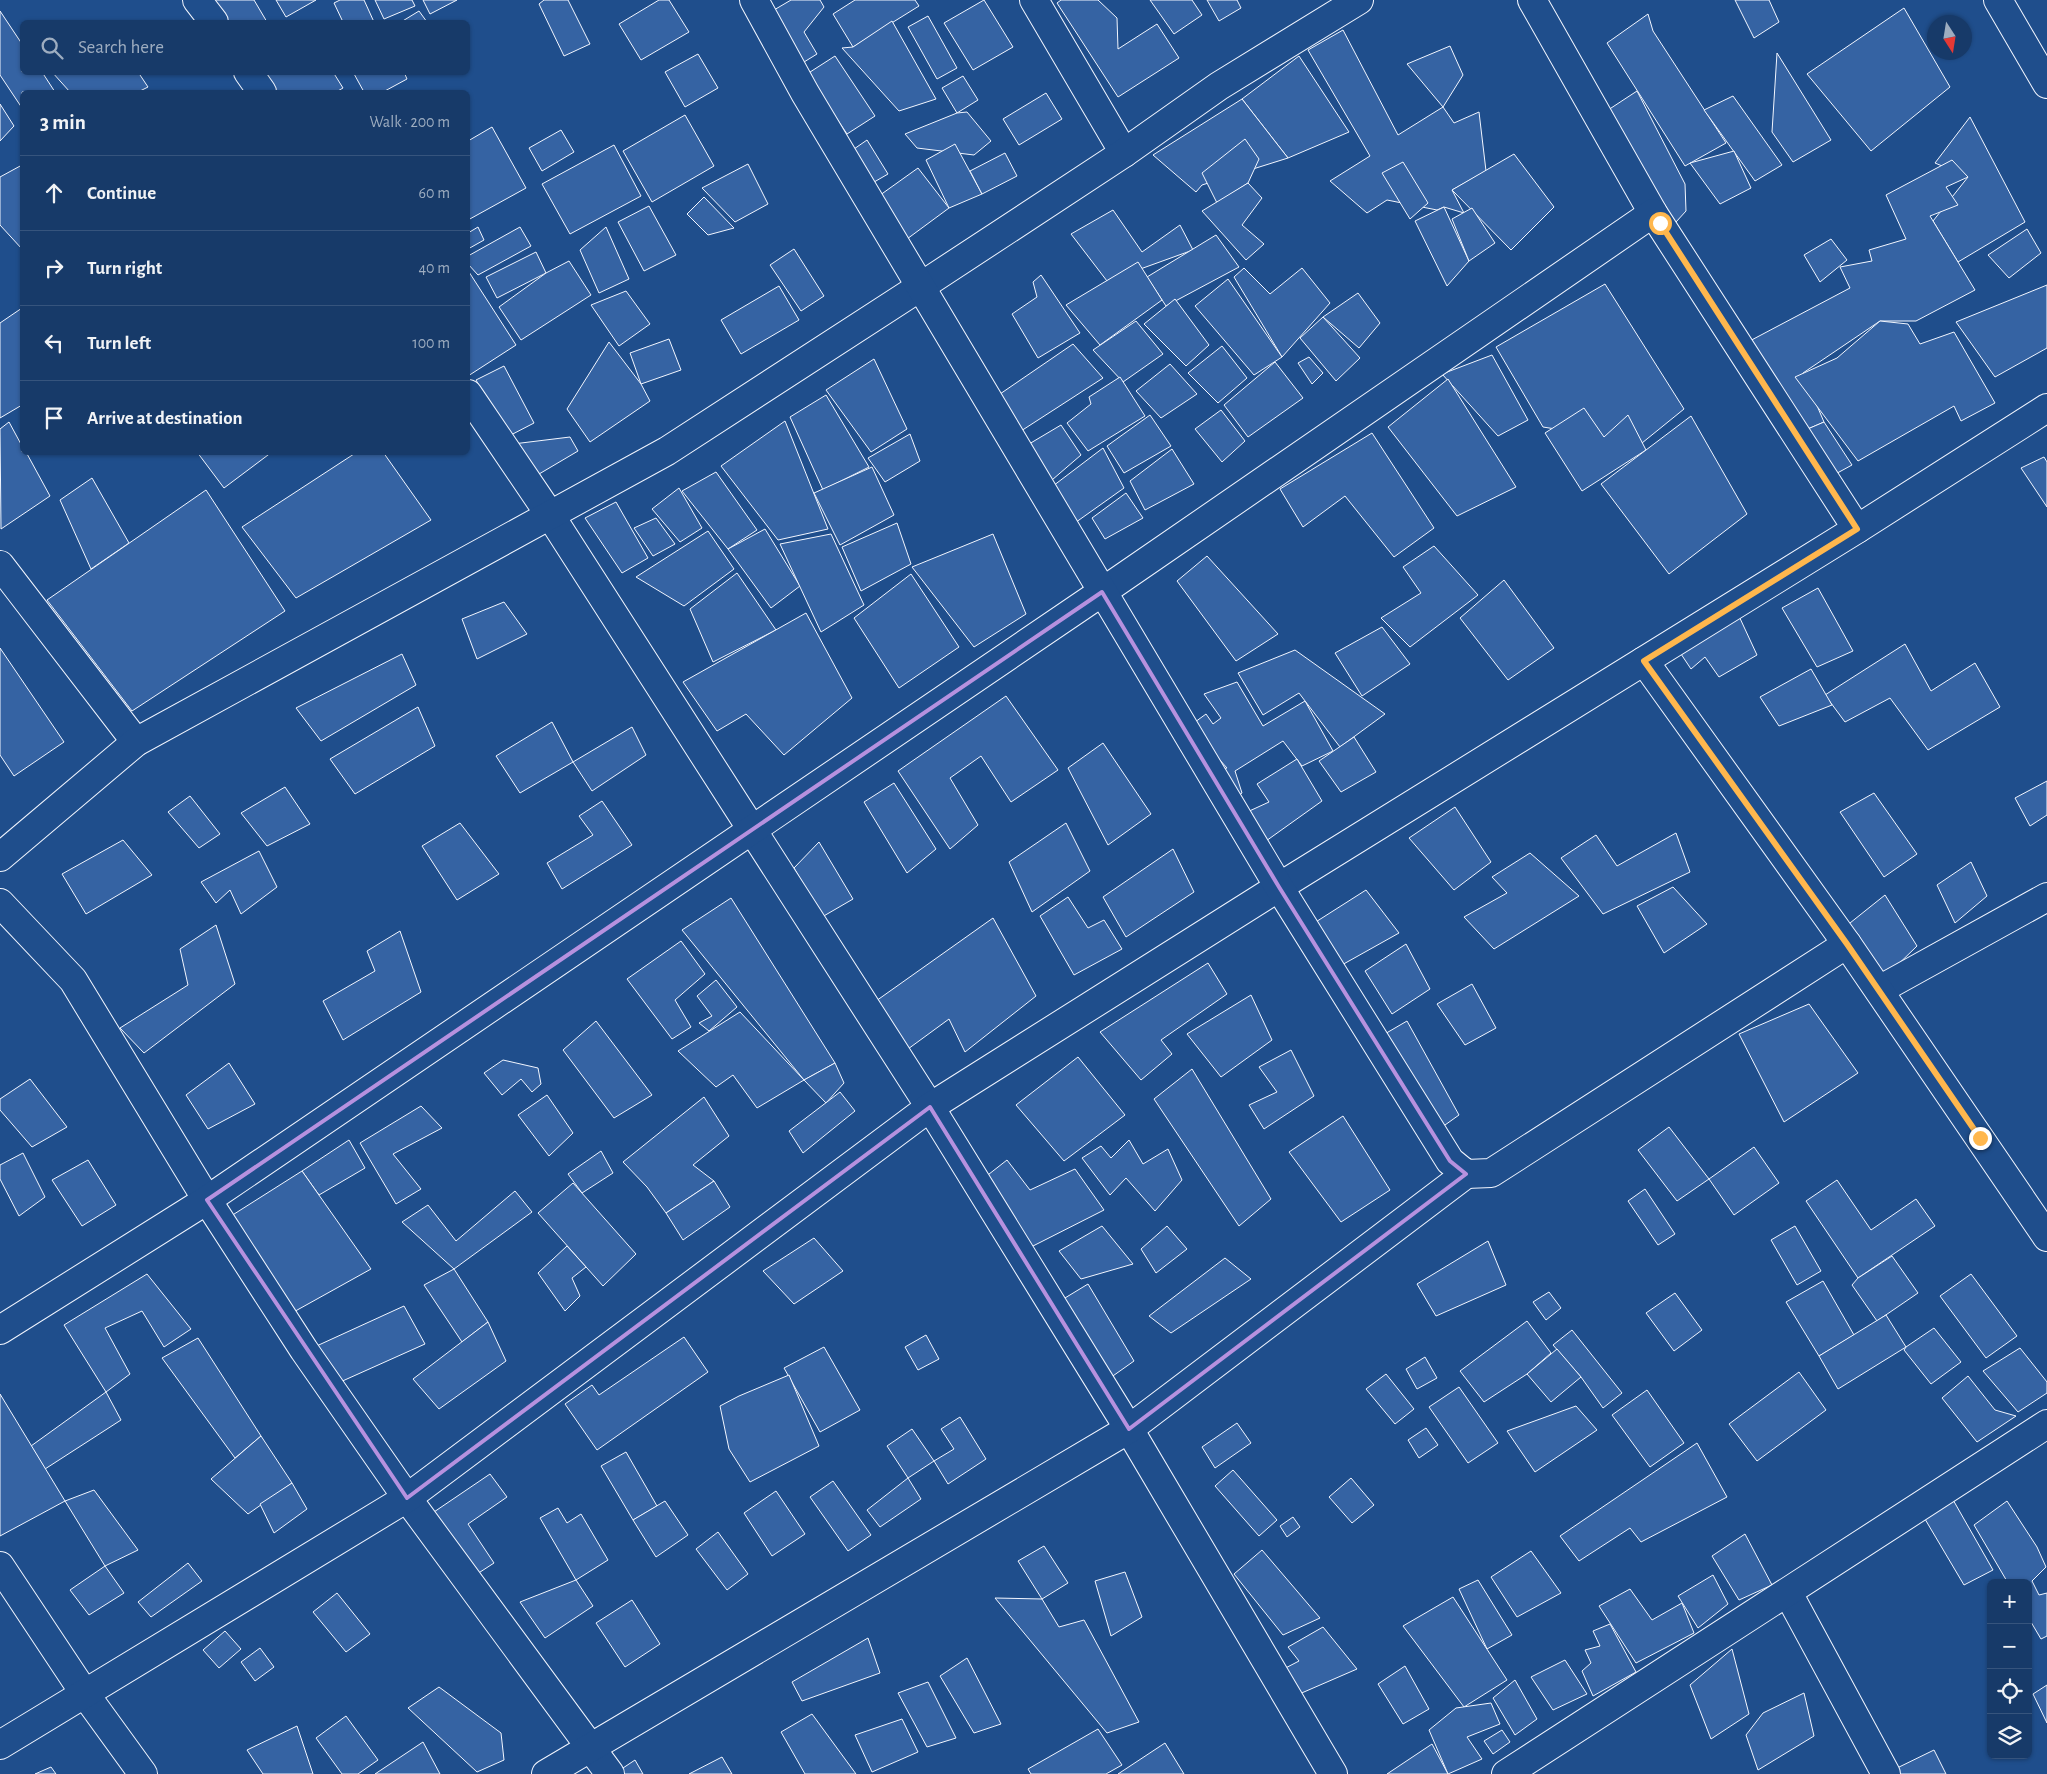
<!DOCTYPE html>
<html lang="en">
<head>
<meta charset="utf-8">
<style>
  :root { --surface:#173a69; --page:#20416f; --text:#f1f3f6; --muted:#9eadc0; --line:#36547d }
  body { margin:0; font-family:"Alegreya Sans",sans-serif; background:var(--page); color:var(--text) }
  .controls { position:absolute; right:15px; bottom:15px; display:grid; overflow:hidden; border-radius:8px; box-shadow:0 1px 4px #0004 }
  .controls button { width:45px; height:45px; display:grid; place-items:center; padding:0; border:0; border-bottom:1px solid var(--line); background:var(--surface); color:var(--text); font:25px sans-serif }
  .compass { position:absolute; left:1927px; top:15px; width:45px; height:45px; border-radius:50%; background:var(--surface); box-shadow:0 1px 4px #0004; rotate:168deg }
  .stop { position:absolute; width:15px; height:15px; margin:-11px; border:4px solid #ffb74d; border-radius:50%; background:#fff }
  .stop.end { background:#ffb74d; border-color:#fff; box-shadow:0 1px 5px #0008 }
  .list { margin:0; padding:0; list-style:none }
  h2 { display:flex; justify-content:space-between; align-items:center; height:65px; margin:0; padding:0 20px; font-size:21px }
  h2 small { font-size:16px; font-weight:400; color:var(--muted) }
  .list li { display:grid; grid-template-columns:32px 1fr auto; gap:15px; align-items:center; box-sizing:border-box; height:75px; padding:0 20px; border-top:1px solid var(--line) }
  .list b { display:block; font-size:19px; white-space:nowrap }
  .list em { font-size:16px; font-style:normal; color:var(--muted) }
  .icon { flex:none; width:28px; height:28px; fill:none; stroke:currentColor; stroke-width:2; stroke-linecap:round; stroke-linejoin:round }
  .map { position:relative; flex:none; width:2047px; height:1774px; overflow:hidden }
  .search { position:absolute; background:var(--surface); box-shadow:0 1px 4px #0004; left:20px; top:20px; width:450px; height:55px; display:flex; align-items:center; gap:12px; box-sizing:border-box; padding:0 18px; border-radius:8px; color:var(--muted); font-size:19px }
  .panel { position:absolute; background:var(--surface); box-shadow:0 1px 4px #0004; left:20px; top:90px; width:450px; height:365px; border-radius:8px }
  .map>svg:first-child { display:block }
  .building { fill:#3563a3; stroke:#f2f6ff }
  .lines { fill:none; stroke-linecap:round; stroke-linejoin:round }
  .street-casing { stroke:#f2f6ff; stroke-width:30 }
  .secondary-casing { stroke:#f2f6ff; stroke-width:30 }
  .street { stroke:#1f4e8c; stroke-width:28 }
  .secondary { stroke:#1f4e8c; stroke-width:28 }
  .route { stroke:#ffb74d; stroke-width:6 }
  .marked { fill:none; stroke:#b691df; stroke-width:4; stroke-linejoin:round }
</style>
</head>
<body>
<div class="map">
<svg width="2047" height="1774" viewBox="0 0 2047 1774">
  <rect width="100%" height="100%" fill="#1f4e8c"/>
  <g class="building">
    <path d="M 212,0 L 254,0 L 267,22 L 226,22 Z"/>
    <path d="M 276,0 L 316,0 L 286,17 Z"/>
    <path d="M 340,0 L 364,0 L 374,22 L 343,22 L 334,3 Z"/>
    <path d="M 375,0 L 412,0 L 415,6 L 384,19 Z"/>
    <path d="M 423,0 L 457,0 L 430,14 Z"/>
    <path d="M 544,0 L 568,0 L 590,44 L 564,56 L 539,4 Z"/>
    <path d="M 659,0 L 669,0 L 689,32 L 641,60 L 619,24 Z"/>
    <path d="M 791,0 L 820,0 L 824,7 L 804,32 L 817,54 L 804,62 L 774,10 Z"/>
    <path d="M 855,0 L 915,0 L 919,6 L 853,47 L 833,14 Z"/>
    <path d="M 984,0 L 1013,47 L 973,70 L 944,23 Z"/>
    <path d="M 1061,0 L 1098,0 L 1117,18 L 1118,49 L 1157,24 L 1179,58 L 1118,97 L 1057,3 Z"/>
    <path d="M 1150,0 L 1192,0 L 1202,15 L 1174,34 Z"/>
    <path d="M 1207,0 L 1237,0 L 1241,8 L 1219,21 Z"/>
    <path d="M 1735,0 L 1769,0 L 1779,22 L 1754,38 Z"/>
    <path d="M 1904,8 L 1950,87 L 1871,151 L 1807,74 Z"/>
    <path d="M 0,11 L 22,44 L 22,72 L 42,72 L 55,92 L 22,92 L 22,108 L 0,75 Z"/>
    <path d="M 419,11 L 427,22 L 401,22 Z"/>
    <path d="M 1648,14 L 1653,31 L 1726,143 L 1685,166 L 1607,43 Z"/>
    <path d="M 928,16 L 957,68 L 937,79 L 908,27 Z"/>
    <path d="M 892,21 L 936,99 L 899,111 L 842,48 L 853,47 Z"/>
    <path d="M 1343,30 L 1398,135 L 1443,107 L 1454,123 L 1479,112 L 1486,171 L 1452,190 L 1464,213 L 1444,207 L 1437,210 L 1387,200 L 1367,213 L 1330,181 L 1370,156 L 1308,50 Z"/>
    <path d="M 1450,46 L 1463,75 L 1443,107 L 1407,64 Z"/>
    <path d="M 1777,53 L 1831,140 L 1793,162 L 1772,132 Z"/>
    <path d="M 698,54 L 718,88 L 685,107 L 665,72 Z"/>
    <path d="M 835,56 L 875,116 L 847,134 L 807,74 Z"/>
    <path d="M 1299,56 L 1349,132 L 1288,158 L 1242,99 Z"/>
    <path d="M 52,72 L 138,72 L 148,87 L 138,92 L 70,92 Z"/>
    <path d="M 260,72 L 333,72 L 343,88 L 336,92 L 272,92 Z"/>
    <path d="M 353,72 L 404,72 L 407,79 L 383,92 L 364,92 Z"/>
    <path d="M 963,76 L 978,100 L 957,113 L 942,88 Z"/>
    <path d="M 1637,91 L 1685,184 L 1686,211 L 1666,233 L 1605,112 Z"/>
    <path d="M 1046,93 L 1062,119 L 1019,145 L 1003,119 Z"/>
    <path d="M 1733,96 L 1782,165 L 1755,181 L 1704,110 Z"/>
    <path d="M 1242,99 L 1288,158 L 1202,185 L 1196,192 L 1153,155 Z"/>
    <path d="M 0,104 L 14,126 L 0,141 Z"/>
    <path d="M 967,112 L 991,141 L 974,155 L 917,148 L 905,134 L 957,113 Z"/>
    <path d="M 685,115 L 714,166 L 652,202 L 623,151 Z"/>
    <path d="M 1970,117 L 2025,222 L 1958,262 L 1933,221 L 1968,177 L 1935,163 Z"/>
    <path d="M 492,127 L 526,188 L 468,220 L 468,141 Z"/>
    <path d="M 561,130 L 574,152 L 542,171 L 529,148 Z"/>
    <path d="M 1245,139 L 1259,159 L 1248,183 L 1217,203 L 1202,173 Z"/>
    <path d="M 867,140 L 888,174 L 862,189 L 854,149 Z"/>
    <path d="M 955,144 L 982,194 L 949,208 L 926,160 Z"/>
    <path d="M 614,145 L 641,196 L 570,234 L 542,184 Z"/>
    <path d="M 1734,151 L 1751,188 L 1720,204 L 1690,163 Z"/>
    <path d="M 1005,153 L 1017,176 L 982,194 L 970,171 Z"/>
    <path d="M 1514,154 L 1554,207 L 1511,250 L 1452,190 Z"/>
    <path d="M 1952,160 L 1968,177 L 1946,187 L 1958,205 L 1930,216 L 1975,290 L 1916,321 L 1880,321 L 1803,373 L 1824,422 L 1803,431 L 1744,344 L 1850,288 L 1840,267 L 1872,261 L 1869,250 L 1906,239 L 1886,195 Z"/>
    <path d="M 1403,162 L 1428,203 L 1410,219 L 1382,173 Z"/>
    <path d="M 748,164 L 768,204 L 735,222 L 702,188 Z"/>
    <path d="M 22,165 L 22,249 L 0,225 L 0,177 Z"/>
    <path d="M 918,168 L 949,208 L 907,239 L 876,198 Z"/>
    <path d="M 1248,183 L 1262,198 L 1242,225 L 1264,244 L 1246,260 L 1202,211 Z"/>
    <path d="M 704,197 L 734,228 L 708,235 L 687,214 Z"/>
    <path d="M 649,206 L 676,255 L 644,271 L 618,222 Z"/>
    <path d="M 1444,207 L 1469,261 L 1447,286 L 1415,221 Z"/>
    <path d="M 1472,208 L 1495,243 L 1469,261 L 1452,219 Z"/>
    <path d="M 1113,210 L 1142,252 L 1180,225 L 1193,250 L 1107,281 L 1071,234 Z"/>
    <path d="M 478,227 L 484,240 L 468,249 L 468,233 Z"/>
    <path d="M 520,227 L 531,246 L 478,275 L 468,264 L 468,256 Z"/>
    <path d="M 606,227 L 629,279 L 599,293 L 580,250 Z"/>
    <path d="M 2027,229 L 2041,253 L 2009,278 L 1988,255 Z"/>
    <path d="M 1216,235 L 1239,267 L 1166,306 L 1147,277 Z"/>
    <path d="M 1831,239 L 1847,260 L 1820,282 L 1804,255 Z"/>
    <path d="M 794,249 L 824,296 L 801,311 L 770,265 Z"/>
    <path d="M 536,252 L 546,273 L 497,298 L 486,277 Z"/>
    <path d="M 569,261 L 591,295 L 521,340 L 499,307 L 546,273 Z"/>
    <path d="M 1138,262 L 1162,300 L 1100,345 L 1066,305 Z"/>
    <path d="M 1244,268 L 1270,294 L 1302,268 L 1330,303 L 1282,357 L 1234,277 Z"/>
    <path d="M 469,272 L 516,345 L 468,376 L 468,273 Z"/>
    <path d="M 1041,275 L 1080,333 L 1038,358 L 1012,314 L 1037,297 L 1033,282 Z"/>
    <path d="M 1228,279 L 1282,357 L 1254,375 L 1195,306 Z"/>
    <path d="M 1605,284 L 1684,409 L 1642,443 L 1543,427 L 1496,347 Z"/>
    <path d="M 2047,285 L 2047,348 L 1995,377 L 1956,322 Z"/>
    <path d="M 779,286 L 799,320 L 741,354 L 721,320 Z"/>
    <path d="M 626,291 L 650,324 L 619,346 L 591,305 Z"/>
    <path d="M 1358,293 L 1380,323 L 1359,348 L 1323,317 Z"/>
    <path d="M 1175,299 L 1209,345 L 1186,366 L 1144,324 Z"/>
    <path d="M 22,308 L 22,405 L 0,418 L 0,323 Z"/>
    <path d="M 1323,317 L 1360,358 L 1336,381 L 1300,338 Z"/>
    <path d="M 1136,321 L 1163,354 L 1123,382 L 1093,350 Z"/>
    <path d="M 1880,321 L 1908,324 L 1920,344 L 1954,332 L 1995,403 L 1961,421 L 1954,406 L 1858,461 L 1795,377 L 1837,358 Z"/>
    <path d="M 669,339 L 681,370 L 641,384 L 630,353 Z"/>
    <path d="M 609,342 L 641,384 L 650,401 L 590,442 L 567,409 Z"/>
    <path d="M 1073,344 L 1103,378 L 1021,431 L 1000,394 Z"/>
    <path d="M 1222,346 L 1247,378 L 1218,403 L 1188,373 Z"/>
    <path d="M 1492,355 L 1528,420 L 1498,436 L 1442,374 Z"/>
    <path d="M 1309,357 L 1323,373 L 1312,384 L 1298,363 Z"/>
    <path d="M 874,359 L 907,429 L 871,452 L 826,390 Z"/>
    <path d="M 1275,362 L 1303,398 L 1248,437 L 1224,405 Z"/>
    <path d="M 1170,364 L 1197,394 L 1161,418 L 1136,391 Z"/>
    <path d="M 504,366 L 534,423 L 507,437 L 476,380 Z"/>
    <path d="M 1120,377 L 1145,416 L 1088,451 L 1067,423 L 1091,404 L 1089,397 Z"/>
    <path d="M 1448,379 L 1516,487 L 1457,516 L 1388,427 Z"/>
    <path d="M 826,395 L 869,467 L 823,490 L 790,417 Z"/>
    <path d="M 1584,408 L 1604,437 L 1628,415 L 1646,450 L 1582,491 L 1545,433 Z"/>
    <path d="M 1221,410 L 1245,441 L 1222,462 L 1195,429 Z"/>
    <path d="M 1150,415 L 1171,446 L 1124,473 L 1107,446 Z"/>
    <path d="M 1691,416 L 1747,514 L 1669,574 L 1601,484 Z"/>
    <path d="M 785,421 L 828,529 L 778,540 L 721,466 Z"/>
    <path d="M 9,422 L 22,446 L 22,452 L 26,452 L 50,496 L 1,529 L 0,429 Z"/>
    <path d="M 1824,422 L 1852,465 L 1830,477 L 1796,434 Z"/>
    <path d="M 1061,425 L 1081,455 L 1045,486 L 1024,447 Z"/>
    <path d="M 1372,433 L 1434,528 L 1394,557 L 1345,496 L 1303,527 L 1280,489 Z"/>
    <path d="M 910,434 L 920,461 L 885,482 L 868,458 Z"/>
    <path d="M 570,437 L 578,451 L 534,477 L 513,444 Z"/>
    <path d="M 1103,448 L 1124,488 L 1072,525 L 1049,489 Z"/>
    <path d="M 1172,449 L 1194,484 L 1145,510 L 1130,481 Z"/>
    <path d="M 197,452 L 272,452 L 224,488 Z"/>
    <path d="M 357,452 L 383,452 L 431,520 L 296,598 L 242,527 Z"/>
    <path d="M 2044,457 L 2047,462 L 2047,507 L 2021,468 Z"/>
    <path d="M 872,467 L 894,515 L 840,545 L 814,493 Z"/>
    <path d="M 716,472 L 757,530 L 728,549 L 682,491 Z"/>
    <path d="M 92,478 L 129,543 L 91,569 L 60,500 Z"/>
    <path d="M 679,488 L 702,528 L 680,542 L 652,509 Z"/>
    <path d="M 206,490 L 285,611 L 132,711 L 47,600 Z"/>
    <path d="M 1126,493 L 1143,518 L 1105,539 L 1092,518 Z"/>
    <path d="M 616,502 L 648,558 L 622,573 L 585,518 Z"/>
    <path d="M 656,518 L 675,544 L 653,556 L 634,528 Z"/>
    <path d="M 897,523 L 911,564 L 861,591 L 842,547 Z"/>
    <path d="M 765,529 L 800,586 L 771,608 L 728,549 Z"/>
    <path d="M 708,531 L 734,569 L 684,606 L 636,577 Z"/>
    <path d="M 831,534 L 864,605 L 821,632 L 780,544 Z"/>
    <path d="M 993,534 L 1026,614 L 974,647 L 912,567 Z"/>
    <path d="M 1434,546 L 1478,595 L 1410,647 L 1381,618 L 1421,593 L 1403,567 Z"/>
    <path d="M 1207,556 L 1278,634 L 1236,661 L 1177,581 Z"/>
    <path d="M 737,573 L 776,630 L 713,662 L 690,609 Z"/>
    <path d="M 911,574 L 959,647 L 899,688 L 854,618 Z"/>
    <path d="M 1504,580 L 1554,648 L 1508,680 L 1460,618 Z"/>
    <path d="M 1818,588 L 1853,651 L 1817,667 L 1782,608 Z"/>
    <path d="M 504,602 L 527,634 L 477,659 L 462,619 Z"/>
    <path d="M 806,613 L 852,698 L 784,755 L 746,714 L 717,731 L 683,682 Z"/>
    <path d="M 1738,614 L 1757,655 L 1719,677 L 1705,657 L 1691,669 L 1681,654 Z"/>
    <path d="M 1382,627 L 1410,664 L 1362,696 L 1335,653 Z"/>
    <path d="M 1905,644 L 1931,691 L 1975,663 L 2000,707 L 1928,750 L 1890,698 L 1845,722 L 1825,695 Z"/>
    <path d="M 0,648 L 64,742 L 14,776 L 0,755 Z"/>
    <path d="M 1295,650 L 1385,714 L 1340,747 L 1299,693 L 1263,715 L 1238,673 Z"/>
    <path d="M 402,654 L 416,685 L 321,741 L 296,708 Z"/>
    <path d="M 1811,669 L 1832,705 L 1779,726 L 1760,697 Z"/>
    <path d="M 1237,682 L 1263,726 L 1305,701 L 1333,751 L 1302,766 L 1283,741 L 1235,771 L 1242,793 L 1217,809 L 1199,774 L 1227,768 L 1219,759 L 1201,767 L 1180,733 L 1206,714 L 1213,724 L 1221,718 L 1204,694 Z"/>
    <path d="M 1006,696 L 1058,770 L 1011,802 L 981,756 L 950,778 L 978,825 L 950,849 L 898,771 Z"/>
    <path d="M 418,707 L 435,746 L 355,794 L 330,759 Z"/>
    <path d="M 552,722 L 573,762 L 520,793 L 496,756 Z"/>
    <path d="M 632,727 L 646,755 L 592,791 L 573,762 Z"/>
    <path d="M 1354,737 L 1376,772 L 1341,792 L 1319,761 Z"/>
    <path d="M 1103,743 L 1151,814 L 1108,845 L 1068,768 Z"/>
    <path d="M 1297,759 L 1322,801 L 1266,841 L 1245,813 L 1269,802 L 1257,784 Z"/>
    <path d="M 2047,781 L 2047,815 L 2030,826 L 2015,798 Z"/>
    <path d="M 894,783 L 936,849 L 907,873 L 864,802 Z"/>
    <path d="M 285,787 L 310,824 L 267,846 L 241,813 Z"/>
    <path d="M 1874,793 L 1917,854 L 1884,877 L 1840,812 Z"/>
    <path d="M 190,796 L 220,834 L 199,848 L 168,812 Z"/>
    <path d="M 602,801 L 632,845 L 562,889 L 547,863 L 593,835 L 579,816 Z"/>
    <path d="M 1455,807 L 1491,862 L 1454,890 L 1409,838 Z"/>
    <path d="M 460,823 L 499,874 L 457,900 L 422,846 Z"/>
    <path d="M 1066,823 L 1090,871 L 1032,912 L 1009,862 Z"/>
    <path d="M 1676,833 L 1690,872 L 1603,914 L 1561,858 L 1596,835 L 1617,866 Z"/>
    <path d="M 123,840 L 152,875 L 86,914 L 62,874 Z"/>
    <path d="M 819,842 L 853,899 L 822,917 L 794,868 Z"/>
    <path d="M 1173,849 L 1194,892 L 1126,937 L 1103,897 Z"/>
    <path d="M 259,851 L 277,887 L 241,914 L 230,890 L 216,903 L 201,882 Z"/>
    <path d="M 1530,853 L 1579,896 L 1494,949 L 1464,917 L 1507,893 L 1492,877 Z"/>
    <path d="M 1971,862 L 1987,896 L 1955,923 L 1937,885 Z"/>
    <path d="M 1673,887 L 1707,924 L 1664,953 L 1637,906 Z"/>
    <path d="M 1366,890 L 1399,933 L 1340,966 L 1311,925 Z"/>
    <path d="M 1885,895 L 1917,946 L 1881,981 L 1845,927 Z"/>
    <path d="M 1068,897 L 1088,928 L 1104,920 L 1122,949 L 1074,975 L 1040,916 Z"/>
    <path d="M 731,898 L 835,1063 L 804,1080 L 682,930 Z"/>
    <path d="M 993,918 L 1036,996 L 965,1052 L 949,1019 L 908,1049 L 876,1001 Z"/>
    <path d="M 216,925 L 235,984 L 144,1053 L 120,1028 L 188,985 L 180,949 Z"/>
    <path d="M 400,931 L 421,992 L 343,1040 L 323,1001 L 375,971 L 367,951 Z"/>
    <path d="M 681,941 L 705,974 L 675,1000 L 691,1027 L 672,1039 L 627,979 Z"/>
    <path d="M 1406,944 L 1430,989 L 1392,1014 L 1365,971 Z"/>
    <path d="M 1208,963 L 1227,994 L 1161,1040 L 1172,1054 L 1141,1080 L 1100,1032 Z"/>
    <path d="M 716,980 L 737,1007 L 709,1031 L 699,1023 L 712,1016 L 697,996 Z"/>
    <path d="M 1472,984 L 1496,1028 L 1465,1045 L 1437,1004 Z"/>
    <path d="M 1251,995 L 1272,1040 L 1221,1077 L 1187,1034 Z"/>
    <path d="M 1809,1004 L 1858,1073 L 1784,1122 L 1739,1034 Z"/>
    <path d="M 740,1012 L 804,1080 L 757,1108 L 733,1075 L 716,1087 L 678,1051 Z"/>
    <path d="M 596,1021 L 652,1095 L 614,1118 L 563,1050 Z"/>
    <path d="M 1407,1021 L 1459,1115 L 1438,1130 L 1383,1035 Z"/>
    <path d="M 1291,1050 L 1314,1096 L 1264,1129 L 1249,1105 L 1277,1092 L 1259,1067 Z"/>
    <path d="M 1078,1057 L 1125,1115 L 1064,1161 L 1016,1105 Z"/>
    <path d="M 503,1060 L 538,1068 L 541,1084 L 532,1092 L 521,1079 L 502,1095 L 484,1073 Z"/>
    <path d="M 229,1063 L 255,1104 L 208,1129 L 186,1095 Z"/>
    <path d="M 835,1063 L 844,1083 L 826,1103 L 804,1080 Z"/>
    <path d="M 1192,1069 L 1271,1199 L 1239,1226 L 1154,1099 Z"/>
    <path d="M 30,1079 L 67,1127 L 32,1147 L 0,1110 L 0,1099 Z"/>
    <path d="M 840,1092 L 855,1111 L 803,1153 L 789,1131 Z"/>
    <path d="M 547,1095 L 573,1133 L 549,1156 L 518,1115 Z"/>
    <path d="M 704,1097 L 729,1136 L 693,1165 L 714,1181 L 666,1213 L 647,1187 L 623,1162 Z"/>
    <path d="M 421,1106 L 442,1128 L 393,1154 L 421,1189 L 396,1204 L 360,1143 Z"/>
    <path d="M 1343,1116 L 1390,1190 L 1341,1222 L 1289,1152 Z"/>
    <path d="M 1669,1127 L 1709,1179 L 1677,1201 L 1638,1150 Z"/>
    <path d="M 349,1140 L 365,1168 L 319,1195 L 302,1171 Z"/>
    <path d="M 1129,1140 L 1143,1164 L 1168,1149 L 1182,1180 L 1155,1211 L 1126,1178 L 1110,1195 L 1082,1158 L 1101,1146 L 1111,1158 Z"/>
    <path d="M 1754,1147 L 1779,1183 L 1734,1215 L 1709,1179 Z"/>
    <path d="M 601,1151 L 613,1173 L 582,1193 L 568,1174 Z"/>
    <path d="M 23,1153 L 45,1197 L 19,1216 L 0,1179 L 0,1165 Z"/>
    <path d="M 88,1160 L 116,1205 L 82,1226 L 52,1180 Z"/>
    <path d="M 1007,1160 L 1030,1190 L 1075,1169 L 1104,1210 L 1031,1247 L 984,1178 Z"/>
    <path d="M 302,1171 L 371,1269 L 290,1314 L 231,1216 Z"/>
    <path d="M 1837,1180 L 1871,1230 L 1916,1199 L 1935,1226 L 1858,1278 L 1806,1201 Z"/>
    <path d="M 714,1181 L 730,1207 L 683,1240 L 666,1213 Z"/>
    <path d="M 573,1183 L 636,1254 L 603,1286 L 538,1213 Z"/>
    <path d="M 1645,1189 L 1675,1234 L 1658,1245 L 1628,1201 Z"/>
    <path d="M 515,1191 L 532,1212 L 454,1269 L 402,1222 L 428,1205 L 456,1241 Z"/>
    <path d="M 1102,1226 L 1133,1264 L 1081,1279 L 1059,1251 Z"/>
    <path d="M 1167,1226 L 1187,1249 L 1156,1273 L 1141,1249 Z"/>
    <path d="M 1795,1226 L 1821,1271 L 1797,1285 L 1771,1240 Z"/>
    <path d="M 814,1238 L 843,1271 L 794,1304 L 763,1271 Z"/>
    <path d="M 1488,1241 L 1506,1285 L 1436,1316 L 1417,1284 Z"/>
    <path d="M 567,1246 L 586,1267 L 572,1278 L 580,1296 L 565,1311 L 538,1273 Z"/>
    <path d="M 1892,1256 L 1918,1293 L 1877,1321 L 1852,1285 L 1858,1278 Z"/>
    <path d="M 1225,1258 L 1251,1279 L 1171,1333 L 1149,1316 Z"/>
    <path d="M 454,1269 L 488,1322 L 462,1342 L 424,1285 Z"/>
    <path d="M 147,1274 L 191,1329 L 164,1347 L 142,1311 L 105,1328 L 130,1374 L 106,1392 L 64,1325 Z"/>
    <path d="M 1971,1274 L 2017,1336 L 1986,1358 L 1940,1296 Z"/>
    <path d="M 1823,1281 L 1854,1335 L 1819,1356 L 1786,1302 Z"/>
    <path d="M 1088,1284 L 1134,1361 L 1110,1378 L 1060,1301 Z"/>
    <path d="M 1549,1292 L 1561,1308 L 1546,1320 L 1533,1302 Z"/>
    <path d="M 1675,1293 L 1702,1330 L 1674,1351 L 1646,1313 Z"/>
    <path d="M 404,1306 L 425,1344 L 338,1383 L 310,1349 Z"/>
    <path d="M 1886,1315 L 1906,1347 L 1838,1389 L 1819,1356 Z"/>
    <path d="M 1527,1321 L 1551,1353 L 1527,1374 L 1484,1402 L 1460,1371 Z"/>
    <path d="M 488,1322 L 506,1361 L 439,1409 L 413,1379 Z"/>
    <path d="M 1934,1328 L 1961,1362 L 1931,1384 L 1904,1350 L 1906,1347 Z"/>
    <path d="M 1572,1330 L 1622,1393 L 1603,1408 L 1581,1377 L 1553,1345 Z"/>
    <path d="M 926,1335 L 939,1359 L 918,1370 L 905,1347 Z"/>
    <path d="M 684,1337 L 708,1372 L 597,1450 L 565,1404 L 592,1385 L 599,1395 Z"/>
    <path d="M 198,1338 L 261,1436 L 235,1458 L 162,1358 Z"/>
    <path d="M 824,1347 L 860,1410 L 820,1432 L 784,1368 Z"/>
    <path d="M 2020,1348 L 2047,1382 L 2047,1393 L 2018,1412 L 1983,1371 Z"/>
    <path d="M 1557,1349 L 1581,1377 L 1551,1402 L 1527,1374 Z"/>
    <path d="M 1425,1357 L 1437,1378 L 1417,1389 L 1406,1369 Z"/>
    <path d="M 1799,1372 L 1826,1410 L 1757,1461 L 1729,1424 Z"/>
    <path d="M 1386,1374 L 1414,1409 L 1395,1424 L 1366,1389 Z"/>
    <path d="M 789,1375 L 819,1446 L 750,1482 L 729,1449 L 720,1406 L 739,1396 Z"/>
    <path d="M 1968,1376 L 1995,1410 L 2016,1416 L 1977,1442 L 1942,1398 Z"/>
    <path d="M 1459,1387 L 1498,1443 L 1468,1463 L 1429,1407 Z"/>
    <path d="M 1647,1390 L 1684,1443 L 1650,1467 L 1612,1415 Z"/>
    <path d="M 106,1392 L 121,1420 L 45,1469 L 31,1446 Z"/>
    <path d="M 0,1394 L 65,1501 L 0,1536 Z"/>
    <path d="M 1576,1406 L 1597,1430 L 1535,1472 L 1507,1431 Z"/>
    <path d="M 960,1417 L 986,1459 L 948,1484 L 934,1461 L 954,1449 L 941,1429 Z"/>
    <path d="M 1237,1423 L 1251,1443 L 1215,1468 L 1202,1447 Z"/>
    <path d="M 1426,1428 L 1438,1445 L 1419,1458 L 1408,1440 Z"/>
    <path d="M 912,1429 L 934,1461 L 908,1478 L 887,1446 Z"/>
    <path d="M 261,1436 L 292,1483 L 248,1514 L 211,1479 Z"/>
    <path d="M 1697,1443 L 1727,1497 L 1641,1542 L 1630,1528 L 1579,1561 L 1560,1536 Z"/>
    <path d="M 626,1452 L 657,1506 L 633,1520 L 601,1466 Z"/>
    <path d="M 1233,1470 L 1277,1520 L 1259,1536 L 1215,1486 Z"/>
    <path d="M 490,1474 L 507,1497 L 468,1524 L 494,1563 L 474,1576 L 431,1514 Z"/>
    <path d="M 908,1478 L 921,1499 L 880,1527 L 867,1510 Z"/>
    <path d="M 1351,1478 L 1374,1505 L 1352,1523 L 1329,1497 Z"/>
    <path d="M 833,1481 L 871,1535 L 848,1551 L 810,1497 Z"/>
    <path d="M 292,1483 L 307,1509 L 274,1533 L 260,1504 Z"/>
    <path d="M 94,1490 L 138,1550 L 105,1566 L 65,1501 Z"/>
    <path d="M 776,1491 L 805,1534 L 772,1556 L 744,1513 Z"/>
    <path d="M 1952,1498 L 1993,1570 L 1964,1585 L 1922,1514 Z"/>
    <path d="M 665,1501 L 688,1535 L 656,1557 L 633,1520 Z"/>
    <path d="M 2007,1501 L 2037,1547 L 2046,1567 L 2032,1581 L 2039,1595 L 2047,1593 L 2047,1636 L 2041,1639 L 2028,1617 L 2028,1583 L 2008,1583 L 1974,1525 Z"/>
    <path d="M 558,1508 L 567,1523 L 581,1514 L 608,1560 L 576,1580 L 540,1518 Z"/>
    <path d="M 1293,1517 L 1300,1527 L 1287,1537 L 1280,1526 Z"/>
    <path d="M 718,1532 L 748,1574 L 727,1590 L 696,1549 Z"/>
    <path d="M 1745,1534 L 1772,1585 L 1739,1600 L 1712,1556 Z"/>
    <path d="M 1044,1546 L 1068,1583 L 1042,1599 L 1018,1561 Z"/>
    <path d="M 1262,1550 L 1320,1618 L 1283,1635 L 1234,1574 Z"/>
    <path d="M 1531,1551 L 1561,1593 L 1517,1617 L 1491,1577 Z"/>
    <path d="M 188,1563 L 202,1581 L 151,1617 L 138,1602 Z"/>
    <path d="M 105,1566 L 124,1593 L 89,1615 L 70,1590 Z"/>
    <path d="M 1125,1572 L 1142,1617 L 1111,1636 L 1095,1581 Z"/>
    <path d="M 1713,1575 L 1728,1604 L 1698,1628 L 1678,1596 Z"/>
    <path d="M 576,1580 L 593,1606 L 545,1638 L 520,1602 Z"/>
    <path d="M 1478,1580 L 1512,1635 L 1487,1649 L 1459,1589 Z"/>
    <path d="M 1630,1589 L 1652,1620 L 1682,1603 L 1694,1633 L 1636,1663 L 1599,1606 Z"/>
    <path d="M 337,1593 L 370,1634 L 346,1652 L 313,1612 Z"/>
    <path d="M 1453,1597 L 1507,1680 L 1464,1707 L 1403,1626 Z"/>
    <path d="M 995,1598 L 1042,1599 L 1059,1627 L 1084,1620 L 1139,1722 L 1107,1733 Z"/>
    <path d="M 632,1600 L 660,1644 L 625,1667 L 596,1623 Z"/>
    <path d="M 1610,1624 L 1636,1672 L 1593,1696 L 1582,1671 L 1591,1663 L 1585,1650 L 1600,1646 L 1593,1631 Z"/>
    <path d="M 1323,1627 L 1357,1669 L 1297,1695 L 1274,1674 L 1299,1661 L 1288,1647 Z"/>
    <path d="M 225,1631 L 241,1649 L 219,1668 L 203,1650 Z"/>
    <path d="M 868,1638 L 880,1673 L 802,1701 L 792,1682 Z"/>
    <path d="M 260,1648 L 274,1667 L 255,1681 L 241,1662 Z"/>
    <path d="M 1732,1649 L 1749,1714 L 1711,1739 L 1690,1685 Z"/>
    <path d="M 967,1658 L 1001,1724 L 974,1733 L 940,1676 Z"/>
    <path d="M 1565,1660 L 1587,1694 L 1553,1710 L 1531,1677 Z"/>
    <path d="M 1405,1666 L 1429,1709 L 1403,1724 L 1378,1684 Z"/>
    <path d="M 1515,1680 L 1537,1719 L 1515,1735 L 1493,1698 Z"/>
    <path d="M 928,1682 L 956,1738 L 927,1747 L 898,1693 Z"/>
    <path d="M 2047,1685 L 2047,1723 L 2033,1694 Z"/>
    <path d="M 439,1687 L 501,1733 L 504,1760 L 477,1772 L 408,1708 Z"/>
    <path d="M 1804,1693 L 1814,1736 L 1758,1770 L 1746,1735 L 1763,1713 Z"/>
    <path d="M 1491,1703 L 1500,1724 L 1467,1737 L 1482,1759 L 1448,1774 L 1429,1730 L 1456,1708 Z"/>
    <path d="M 812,1714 L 856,1774 L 805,1774 L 781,1732 Z"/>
    <path d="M 346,1716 L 378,1760 L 358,1774 L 342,1774 L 316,1738 Z"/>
    <path d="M 902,1719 L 918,1752 L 872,1772 L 855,1735 Z"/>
    <path d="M 297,1726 L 313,1774 L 263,1774 L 247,1750 Z"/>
    <path d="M 1098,1729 L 1122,1765 L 1106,1774 L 1031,1774 L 1028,1769 Z"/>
    <path d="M 1502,1730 L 1510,1742 L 1493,1754 L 1484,1741 Z"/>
    <path d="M 423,1742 L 440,1774 L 375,1774 Z"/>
    <path d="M 1165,1743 L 1184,1774 L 1118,1774 Z"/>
    <path d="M 1432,1744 L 1448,1774 L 1387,1774 Z"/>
    <path d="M 1934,1750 L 1946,1774 L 1895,1774 L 1893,1770 Z"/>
    <path d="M 722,1757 L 732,1774 L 689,1774 Z"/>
    <path d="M 635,1760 L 643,1774 L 614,1774 Z"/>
    <path d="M 51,1767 L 56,1774 L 35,1774 Z"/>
  </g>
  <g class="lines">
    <g class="street-casing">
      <g id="street">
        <path d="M 197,0 L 214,22"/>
        <path d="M 1034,0 L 1124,153"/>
        <path d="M 1532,0 L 1653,213 L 1857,529"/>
        <path d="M 1998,0 L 2047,84"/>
        <path d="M 248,72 L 262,92"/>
        <path d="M 468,394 L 550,515 L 930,1107 L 1129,1429 L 1333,1774"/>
        <path d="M 0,565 L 136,742"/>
        <path d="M 1644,661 L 1847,944"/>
        <path d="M 0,857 L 136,742 L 667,451 L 920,287 L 1124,153 L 1219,86 L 1359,0"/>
        <path d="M 0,903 L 73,980 L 207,1200 L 304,1350 L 407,1498 L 610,1774"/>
        <path d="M 1879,990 L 2047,897"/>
        <path d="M 0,1330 L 207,1200 L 1102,592 L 1653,213"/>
        <path d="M 0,1566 L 85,1694 L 143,1774"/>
        <path d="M 1788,1593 L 1886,1774"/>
        <path d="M 0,1745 L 407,1498 L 930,1107 L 1279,887 L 1857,529 L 2047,408"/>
        <path d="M 546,1774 L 1129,1429 L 1466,1174"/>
        <path d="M 1506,1774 L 2047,1424"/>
      </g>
    </g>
    <g class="secondary-casing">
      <path id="secondary" d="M 754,0 L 805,93 L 1279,887 L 1450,1161 L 1466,1174 L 1491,1173 L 1847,944 L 2047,1237"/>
    </g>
    <use href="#street" class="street"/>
    <use href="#secondary" class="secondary"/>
  </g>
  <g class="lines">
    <path class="route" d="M 1660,223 L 1857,529 L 1644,661 L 1847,944 L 1980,1138"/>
  </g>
  <path class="marked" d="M 1102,592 L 1279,887 L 1450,1161 L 1466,1174 L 1129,1429 L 930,1107 L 407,1498 L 207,1200 Z"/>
</svg>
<div class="controls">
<button>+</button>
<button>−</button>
<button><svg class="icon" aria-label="locate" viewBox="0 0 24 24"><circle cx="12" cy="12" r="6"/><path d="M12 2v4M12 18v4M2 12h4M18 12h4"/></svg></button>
<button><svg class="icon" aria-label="layers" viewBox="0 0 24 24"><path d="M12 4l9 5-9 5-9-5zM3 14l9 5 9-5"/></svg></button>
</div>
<svg class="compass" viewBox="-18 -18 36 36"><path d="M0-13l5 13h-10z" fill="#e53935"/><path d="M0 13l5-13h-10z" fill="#9eadc0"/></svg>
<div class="stop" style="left:1660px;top:223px"></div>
<div class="stop end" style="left:1980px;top:1138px"></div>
<div class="search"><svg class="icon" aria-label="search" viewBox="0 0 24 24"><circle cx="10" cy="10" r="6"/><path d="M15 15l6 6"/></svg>Search here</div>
<section class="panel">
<h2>3 min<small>Walk · 200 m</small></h2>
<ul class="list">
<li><svg class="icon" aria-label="ahead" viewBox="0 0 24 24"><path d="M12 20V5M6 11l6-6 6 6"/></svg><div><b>Continue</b></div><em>60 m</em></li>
<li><svg class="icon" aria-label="right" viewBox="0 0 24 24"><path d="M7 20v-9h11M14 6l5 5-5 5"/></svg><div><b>Turn right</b></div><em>40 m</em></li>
<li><svg class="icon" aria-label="left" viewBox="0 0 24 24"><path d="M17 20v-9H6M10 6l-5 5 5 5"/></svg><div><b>Turn left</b></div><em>100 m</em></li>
<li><svg class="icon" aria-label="arrive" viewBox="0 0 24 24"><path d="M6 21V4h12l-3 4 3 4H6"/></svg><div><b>Arrive at destination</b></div></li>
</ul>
</section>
</div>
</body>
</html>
